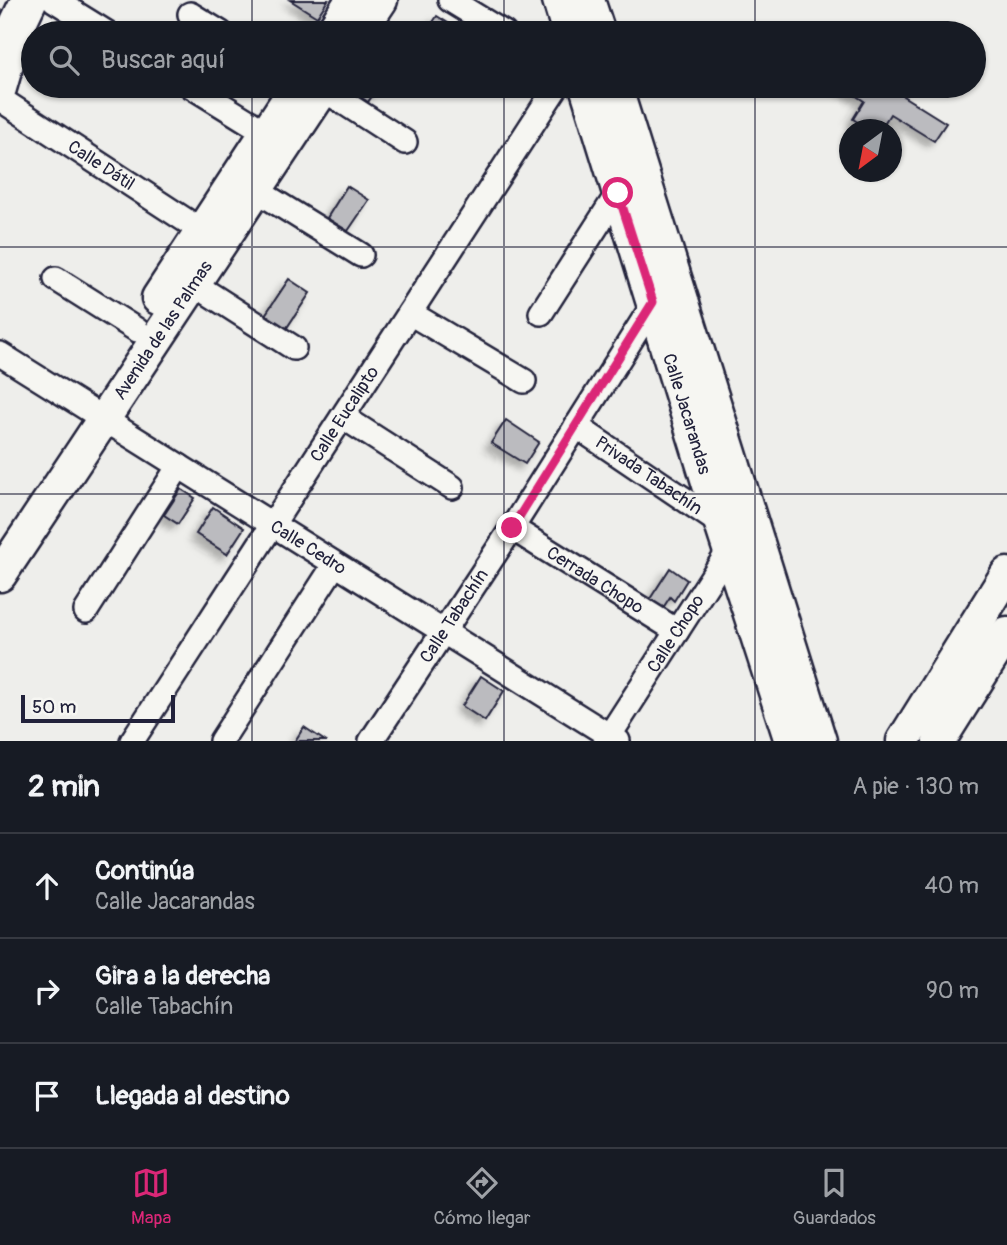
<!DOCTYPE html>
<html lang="es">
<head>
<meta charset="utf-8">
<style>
  :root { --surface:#171b24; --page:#242831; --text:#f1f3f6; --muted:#9ea1a6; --line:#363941; --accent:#db2777 }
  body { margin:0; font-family:Pangolin,sans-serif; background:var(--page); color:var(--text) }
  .compass { position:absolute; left:839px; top:119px; width:63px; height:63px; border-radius:50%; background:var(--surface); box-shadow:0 2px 5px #0004; rotate:212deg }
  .scale { position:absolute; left:21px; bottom:18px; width:154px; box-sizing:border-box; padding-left:7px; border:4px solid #22223b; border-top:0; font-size:19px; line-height:24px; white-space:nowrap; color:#22223b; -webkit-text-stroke:5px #f6f6f2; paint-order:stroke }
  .stop { position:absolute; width:21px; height:21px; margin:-16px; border:5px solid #db2777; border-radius:50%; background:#fff }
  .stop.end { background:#db2777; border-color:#fff; box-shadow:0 2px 7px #0008 }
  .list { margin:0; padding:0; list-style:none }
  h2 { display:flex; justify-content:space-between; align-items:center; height:91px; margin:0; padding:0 28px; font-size:30px }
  h2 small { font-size:23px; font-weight:400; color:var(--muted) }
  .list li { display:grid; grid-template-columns:46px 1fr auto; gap:21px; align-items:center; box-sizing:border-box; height:105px; padding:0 28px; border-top:2px solid var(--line) }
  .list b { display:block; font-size:26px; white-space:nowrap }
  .list p { margin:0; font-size:23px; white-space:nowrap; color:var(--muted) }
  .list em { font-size:23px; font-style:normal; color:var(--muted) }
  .icon { flex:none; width:38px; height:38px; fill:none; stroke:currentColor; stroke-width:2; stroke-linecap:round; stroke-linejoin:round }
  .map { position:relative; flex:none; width:1007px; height:741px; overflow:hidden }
  .search { position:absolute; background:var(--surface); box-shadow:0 2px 5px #0004; left:21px; right:21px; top:21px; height:77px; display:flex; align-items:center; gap:18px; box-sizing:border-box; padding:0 24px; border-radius:38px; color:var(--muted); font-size:26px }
  .sheet { height:406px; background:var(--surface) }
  nav { display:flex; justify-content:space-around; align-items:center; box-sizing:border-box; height:98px; border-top:2px solid var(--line); background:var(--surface); font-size:19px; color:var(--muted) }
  nav a { display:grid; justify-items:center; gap:4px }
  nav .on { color:var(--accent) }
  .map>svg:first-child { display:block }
  .building { fill:#bbbbbf; stroke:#22223b; stroke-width:2; filter:url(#shadow) }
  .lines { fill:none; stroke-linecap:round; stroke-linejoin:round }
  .street-casing { stroke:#22223b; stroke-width:28 }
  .secondary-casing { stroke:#22223b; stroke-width:37 }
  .primary-casing { stroke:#22223b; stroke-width:40 }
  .street { stroke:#f6f6f2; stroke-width:23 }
  .secondary { stroke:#f6f6f2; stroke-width:32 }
  .primary { stroke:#f6f6f2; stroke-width:35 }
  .route { stroke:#db2777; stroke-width:9 }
  .grid { fill:none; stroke:#22223b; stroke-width:2; stroke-opacity:0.55 }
  .labels { text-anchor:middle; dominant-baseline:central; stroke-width:5; stroke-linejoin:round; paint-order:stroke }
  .street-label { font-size:18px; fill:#22223b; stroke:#f6f6f2 }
</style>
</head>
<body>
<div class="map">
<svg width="1007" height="741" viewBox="0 0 1007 741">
  <defs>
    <filter id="shadow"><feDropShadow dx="-6" dy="6" stdDeviation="3.5" flood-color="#0004"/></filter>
  </defs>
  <rect width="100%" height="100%" fill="#eeeeeb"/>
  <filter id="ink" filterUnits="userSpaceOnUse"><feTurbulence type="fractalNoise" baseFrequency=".0143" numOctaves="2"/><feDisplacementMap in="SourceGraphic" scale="14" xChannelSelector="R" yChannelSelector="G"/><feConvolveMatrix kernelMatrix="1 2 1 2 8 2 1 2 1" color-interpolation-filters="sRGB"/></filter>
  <g filter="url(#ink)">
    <g class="building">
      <path d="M 290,0 L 328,0 L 317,17 Z"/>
      <path d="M 437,16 L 461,31 L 460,33 L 426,33 Z"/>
      <path d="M 356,86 L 379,86 L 368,102 L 352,91 Z"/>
      <path d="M 841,86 L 910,86 L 903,96 L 946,123 L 934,141 L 890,114 L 880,130 L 870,130 L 853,119 L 864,101 Z"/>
      <path d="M 347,186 L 369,200 L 348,231 L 327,218 Z"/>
      <path d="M 289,279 L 310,293 L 286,329 L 265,315 Z"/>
      <path d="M 506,420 L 539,442 L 525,464 L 491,443 Z"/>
      <path d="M 181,489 L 195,498 L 178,524 L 164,515 Z"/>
      <path d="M 213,507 L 244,528 L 227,554 L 196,534 Z"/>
      <path d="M 670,568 L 687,580 L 674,601 L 670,597 L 661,611 L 648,602 Z"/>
      <path d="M 481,676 L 504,691 L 485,721 L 462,706 Z"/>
      <path d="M 304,727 L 325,741 L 295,741 Z"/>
    </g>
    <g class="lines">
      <g class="street-casing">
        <g id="street">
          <path d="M 54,0 L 107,33"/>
          <path d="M 450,0 L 504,33"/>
          <path d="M 190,14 L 221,33"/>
          <path d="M 191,86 L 267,133"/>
          <path d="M 323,89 L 405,142"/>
          <path id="s1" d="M 0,99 L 202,231"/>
          <path d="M 256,190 L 361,255"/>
          <path d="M 56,279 L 137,330"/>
          <path d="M 194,284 L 294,348"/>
          <path d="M 410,313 L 524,381"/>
          <path d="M 541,313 L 618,193"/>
          <path id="s2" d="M 0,354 L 618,741"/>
          <path d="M 343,417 L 452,487"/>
          <path id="s3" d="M 576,426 L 721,524"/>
          <path id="s4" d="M 512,528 L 677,631"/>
          <path d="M 86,611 L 179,466"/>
          <path id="s5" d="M 132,741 L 557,86"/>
          <path d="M 221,741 L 335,564"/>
          <path id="s6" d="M 371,741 L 512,528 L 658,297"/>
          <path id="s7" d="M 606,741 L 730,549 L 739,544"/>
        </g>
      </g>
      <g class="secondary-casing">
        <g id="secondary">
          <path d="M 559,0 L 569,33"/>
          <path d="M 588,0 L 599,33"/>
          <path d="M 331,33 L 352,0"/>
          <path d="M 359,33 L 381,0"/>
          <path id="s8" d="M 586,86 L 721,524 L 791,741"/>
          <path d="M 615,86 L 820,741"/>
          <path d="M 0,88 L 15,36"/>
          <path d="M 158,298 L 297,86"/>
          <path id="s9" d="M 0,575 L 325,86"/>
          <path d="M 903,741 L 1007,574"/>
          <path d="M 939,741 L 1007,633"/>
        </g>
      </g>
      <g class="primary-casing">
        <path id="primary" d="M 0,61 L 29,0"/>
      </g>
      <use href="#street" class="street"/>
      <use href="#secondary" class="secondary"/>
      <use href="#primary" class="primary"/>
    </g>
  </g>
  <g class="lines" filter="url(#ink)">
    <path class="route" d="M 512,528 L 653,302 L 618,193"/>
  </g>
  <path class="grid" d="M 252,0 L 252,33M 504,0 L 504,33M 755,0 L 755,33M 252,86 L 252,741M 504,86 L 504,741M 755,86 L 755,741M 0,247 L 1007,247M 0,494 L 1007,494"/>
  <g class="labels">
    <g class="street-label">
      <text stroke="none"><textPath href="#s1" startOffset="121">Calle Dátil</textPath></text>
      <text stroke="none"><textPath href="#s9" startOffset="294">Avenida de las Palmas</textPath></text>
      <text stroke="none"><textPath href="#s5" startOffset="390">Calle Eucalipto</textPath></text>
      <text stroke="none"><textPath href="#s8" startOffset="343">Calle Jacarandas</textPath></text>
      <text stroke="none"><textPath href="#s3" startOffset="88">Privada Tabachín</textPath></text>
      <text stroke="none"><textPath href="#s2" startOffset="364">Calle Cedro</textPath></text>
      <text stroke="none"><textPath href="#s4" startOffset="98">Cerrada Chopo</textPath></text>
      <text stroke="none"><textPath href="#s6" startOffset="150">Calle Tabachín</textPath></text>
      <text stroke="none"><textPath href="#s7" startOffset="128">Calle Chopo</textPath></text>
    </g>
  </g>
</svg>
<svg class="compass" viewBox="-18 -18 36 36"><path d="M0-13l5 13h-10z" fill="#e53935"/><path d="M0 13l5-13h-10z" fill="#9ea1a6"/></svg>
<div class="scale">50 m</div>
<div class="stop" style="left:618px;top:193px"></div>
<div class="stop end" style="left:512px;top:528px"></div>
<div class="search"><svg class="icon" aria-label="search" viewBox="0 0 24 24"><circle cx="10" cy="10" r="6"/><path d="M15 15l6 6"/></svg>Buscar aquí</div>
</div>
<section class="sheet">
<h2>2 min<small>A pie · 130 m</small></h2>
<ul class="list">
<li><svg class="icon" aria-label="ahead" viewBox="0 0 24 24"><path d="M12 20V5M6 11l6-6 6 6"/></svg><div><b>Continúa</b><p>Calle Jacarandas</p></div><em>40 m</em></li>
<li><svg class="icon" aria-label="right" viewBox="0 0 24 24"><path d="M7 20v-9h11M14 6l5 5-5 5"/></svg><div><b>Gira a la derecha</b><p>Calle Tabachín</p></div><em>90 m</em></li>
<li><svg class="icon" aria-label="arrive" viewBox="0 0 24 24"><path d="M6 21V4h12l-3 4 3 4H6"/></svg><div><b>Llegada al destino</b></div></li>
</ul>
</section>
<nav>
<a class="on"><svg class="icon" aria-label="map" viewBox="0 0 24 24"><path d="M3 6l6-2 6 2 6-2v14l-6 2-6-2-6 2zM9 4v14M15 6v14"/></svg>Mapa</a>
<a><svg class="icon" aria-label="directions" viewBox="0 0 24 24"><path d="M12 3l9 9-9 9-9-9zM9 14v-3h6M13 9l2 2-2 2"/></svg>Cómo llegar</a>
<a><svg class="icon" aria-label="saved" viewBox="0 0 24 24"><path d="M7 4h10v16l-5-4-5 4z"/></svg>Guardados</a>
</nav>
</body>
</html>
